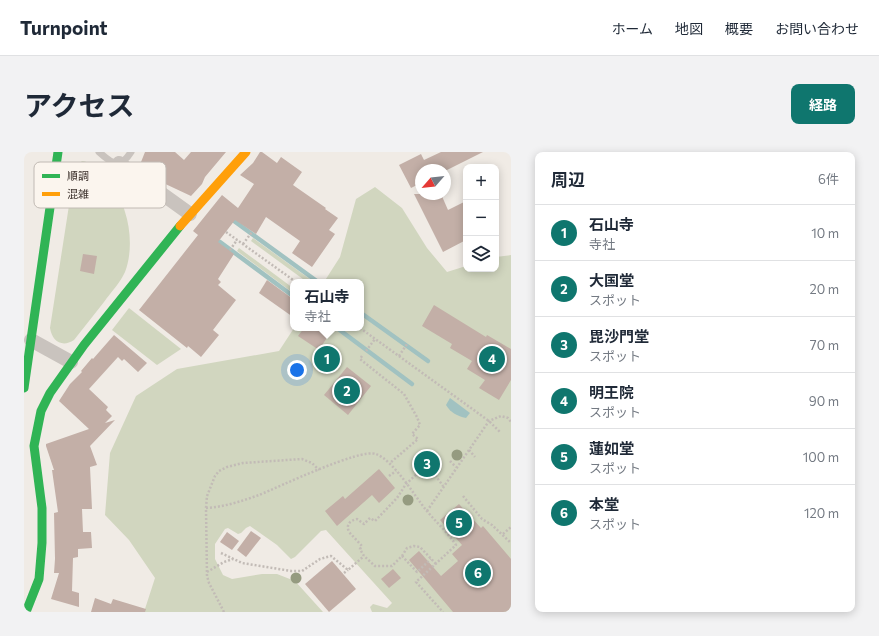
<!DOCTYPE html>
<html lang="ja">
<head>
<meta charset="utf-8">
<style>
  :root { --surface:#fff; --page:#f2f2f3; --text:#1f2937; --muted:#747a83; --line:#e0e1e3; --accent:#0f766e }
  body { margin:0; font-family:Commissioner,"Noto Sans JP",sans-serif; background:var(--page); color:var(--text) }
  .controls { position:absolute; right:12px; top:12px; display:grid; overflow:hidden; border-radius:8px; box-shadow:0 2px 10px #0003 }
  .controls button { width:36px; height:36px; display:grid; place-items:center; padding:0; border:0; border-bottom:1px solid var(--line); background:var(--surface); color:var(--text); font:20px sans-serif }
  .compass { position:absolute; left:391px; top:12px; width:36px; height:36px; border-radius:50%; background:var(--surface); box-shadow:0 2px 10px #0003; rotate:242deg }
  .you { position:absolute; left:273px; top:218px; width:14px; height:14px; margin:-10px; border:3px solid #fff; border-radius:50%; background:#1a73e8; box-shadow:0 0 0 6px #1a73e833 }
  .badge { display:grid; place-items:center; width:26px; height:26px; border-radius:50%; background:var(--accent); color:#fff; font-size:13px; font-weight:700 }
  .pin { position:absolute; translate:-50% -50%; border:2px solid #fff; box-shadow:0 1px 4px #0006 }
  .popup { position:absolute; left:266px; top:127px; width:74px; height:52px; box-sizing:border-box; display:grid; place-content:center; border-radius:8px; background:var(--surface); filter:drop-shadow(0 1px 3px #0005); font-size:13px; white-space:nowrap; color:var(--muted) }
  .popup b { font-size:15px; color:var(--text) }
  .popup::after { content:''; position:absolute; left:50%; top:100%; margin-left:-8px; border:8px solid transparent; border-top-color:var(--surface) }
  .list { margin:0; padding:0; list-style:none }
  h2 { display:flex; justify-content:space-between; align-items:center; height:52px; margin:0; padding:0 16px; font-size:17px }
  h2 small { font-size:13px; font-weight:400; color:var(--muted) }
  .list li { display:grid; grid-template-columns:26px 1fr auto; gap:12px; align-items:center; box-sizing:border-box; height:56px; padding:0 16px; border-top:1px solid var(--line) }
  .list b { display:block; font-size:15px; white-space:nowrap }
  .list p { margin:0; font-size:13px; white-space:nowrap; color:var(--muted) }
  .list em { font-size:13px; font-style:normal; color:var(--muted) }
  .icon { flex:none; width:22px; height:22px; fill:none; stroke:currentColor; stroke-width:2; stroke-linecap:round; stroke-linejoin:round }
  .map { position:relative; flex:none; width:487px; height:460px; overflow:hidden; border-radius:8px }
  header { display:flex; align-items:center; gap:24px; box-sizing:border-box; height:56px; padding:0 20px; background:var(--surface); border-bottom:1px solid var(--line) }
  header strong { font-size:19px }
  nav { display:flex; gap:22px; margin-inline-start:auto; font-size:14px }
  .intro { display:flex; align-items:center; justify-content:space-between; box-sizing:border-box; height:96px; padding:0 24px }
  h1 { margin:0; font-size:28px }
  .button { padding:10px 18px; border-radius:8px; background:var(--accent); color:#fff; font-size:14px; font-weight:700 }
  main { display:flex; gap:24px; padding:0 24px }
  aside { flex:1; background:var(--surface); border-radius:8px; box-shadow:0 2px 10px #0003 }
  .map>svg:first-child { display:block }
  .green { fill:#d1d6bf }
  .water { fill:#a1c2c1 }
  .lines { fill:none; stroke-linecap:round; stroke-linejoin:round }
  .stream { stroke:#a1c2c1; stroke-width:4.5 }
  .building { fill:#c3afa7 }
  .path { stroke:#c2bbb6; stroke-width:2.5; stroke-dasharray:2 2; stroke-linecap:butt }
  .lane { stroke:#c9c3be; stroke-width:7 }
  .street { stroke:#c9c3be; stroke-width:14 }
  .fast { stroke:#30b455; stroke-width:9 }
  .slow { stroke:#ff9f0a; stroke-width:9 }
  .tree { fill:#959b80 }
  .key { fill:#fbf5ee; stroke:#c1bab4; stroke-width:1 }
  .key-label { font-size:11px; fill:#3b302b }
</style>
</head>
<body>
<header>
<strong>Turnpoint</strong>
<nav><a>ホーム</a><a>地図</a><a>概要</a><a>お問い合わせ</a></nav>
</header>
<div class="intro"><h1>アクセス</h1><a class="button">経路</a></div>
<main>
<div class="map">
<svg width="487" height="460" viewBox="0 0 487 460">
  <rect width="100%" height="100%" fill="#f0ebe5"/>
  <g class="green">
    <path d="M 58,9 C 70,10 82,24 89,32 C 96,40 98,50 101,60 C 107,78 108,102 101,120 C 96,131 87,140 80,150 C 70,163 60,175 50,188 C 38,196 28,189 26,176 L 48,34 C 50,25 50,14 58,9 Z"/>
    <path d="M 351,35 L 378,56 L 403,96 L 423,120 L 442,114 L 442,117 L 472,117 L 472,105 L 487,103 L 487,460 L 348,460 L 346,455 L 349,452 L 363,456 L 368,451 L 302,378 L 297,379 L 271,405 L 267,407 L 253,393 L 226,374 L 222,376 L 217,381 L 214,382 L 204,376 L 201,377 L 191,392 L 191,407 L 199,423 L 208,427 L 238,422 L 253,422 L 271,429 L 299,460 L 120,460 L 131,426 L 105,388 L 81,363 L 86,301 L 112,244 L 153,217 L 255,199 L 270,176 L 337,176 L 337,130 L 300,130 L 316,105 L 332,47 Z"/>
    <path d="M 229,86 L 290,130 L 283,130 L 227,89 Z"/>
    <path d="M 215,96 L 269,136 L 269,141 L 213,99 Z"/>
    <path d="M 105,156 L 157,197 L 133,213 L 88,178 Z"/>
  </g>
  <path class="water" d="M 426,246 L 446,261 L 442,266 C 433,264 427,261 422,253 Z"/>
  <g class="lines">
    <g class="stream">
      <path d="M 210,69 L 294,130"/>
      <path d="M 196,90 L 269,144"/>
      <path d="M 337,161 L 404,209"/>
      <path d="M 313,176 L 388,232"/>
    </g>
  </g>
  <g class="building">
    <path d="M 121,0 L 151,0 L 160,8 L 167,0 L 202,0 L 181,25 L 178,32 L 167,44 L 135,29 L 115,15 Z"/>
    <path d="M 236,0 L 238,0 L 253,11 L 257,5 L 278,20 L 269,33 L 302,56 L 301,57 L 314,66 L 305,78 L 311,82 L 288,115 L 268,101 L 276,89 L 242,65 L 232,82 L 211,68 L 194,90 L 210,102 L 194,127 L 197,130 L 194,133 L 212,148 L 189,178 L 195,183 L 177,205 L 164,194 L 163,196 L 115,158 L 174,83 L 169,79 L 198,43 L 214,56 L 230,32 L 216,23 L 229,11 Z"/>
    <path d="M 417,0 L 459,0 L 423,18 L 397,18 L 397,31 L 387,36 L 375,13 L 397,2 L 400,8 Z"/>
    <path d="M 390,42 L 417,42 L 424,58 L 442,49 L 442,88 L 419,100 Z"/>
    <path d="M 59,102 L 73,104 L 70,122 L 56,119 Z"/>
    <path d="M 243,128 L 269,147 L 269,165 L 235,141 Z"/>
    <path d="M 410,153 L 462,185 L 463,183 L 487,197 L 487,228 L 475,248 L 455,236 L 461,228 L 443,217 L 448,209 L 426,196 L 428,192 L 398,174 Z"/>
    <path d="M 280,176 L 299,176 L 306,181 L 295,198 L 274,184 Z"/>
    <path d="M 90,183 L 123,211 L 114,220 L 100,207 L 98,209 L 94,205 L 65,237 L 84,255 L 82,258 L 88,264 L 81,271 L 91,268 L 66,294 L 73,313 L 66,315 L 68,357 L 58,357 L 59,380 L 67,380 L 68,396 L 54,397 L 54,405 L 49,406 L 48,439 L 55,441 L 55,455 L 27,447 L 35,421 L 30,421 L 31,407 L 30,361 L 34,360 L 28,318 L 30,318 L 22,294 L 22,292 L 65,277 L 35,249 L 46,232 L 58,220 L 57,219 L 68,206 L 69,207 Z"/>
    <path d="M 323,215 L 347,234 L 324,263 L 300,243 Z"/>
    <path d="M 405,299 L 417,312 L 401,326 L 389,313 Z"/>
    <path d="M 355,317 L 371,336 L 355,351 L 348,343 L 313,374 L 301,359 L 319,344 L 321,347 Z"/>
    <path d="M 435,352 L 457,376 L 459,374 L 487,407 L 487,460 L 429,460 L 385,408 L 395,399 L 417,424 L 434,409 L 428,402 L 438,393 L 416,368 Z"/>
    <path d="M 227,379 L 237,386 L 222,405 L 213,398 Z"/>
    <path d="M 203,380 L 215,389 L 208,398 L 196,390 Z"/>
    <path d="M 308,409 L 332,437 L 305,460 L 281,432 Z"/>
    <path d="M 369,417 L 377,426 L 365,436 L 357,427 Z"/>
    <path d="M 71,446 L 87,452 L 89,447 L 122,457 L 121,460 L 67,460 Z"/>
  </g>
  <g class="lines">
    <g class="path">
      <path d="M 202,80 L 272,130"/>
      <path d="M 219,92 L 228,80"/>
      <path d="M 206,98 L 213,88"/>
      <path d="M 336,176 L 465,269 L 476,280"/>
      <path d="M 342,199 L 351,187"/>
      <path d="M 338,204 L 336,207 L 380,242 L 393,265 L 396,273 L 388,282 L 394,287 L 366,311"/>
      <path d="M 375,204 L 383,192"/>
      <path d="M 445,298 L 451,305"/>
      <path d="M 426,309 L 432,315"/>
      <path d="M 395,320 L 382,332 L 373,346 L 351,369 L 346,366 L 340,372 L 333,367 C 325,369 322,373 325,380 L 338,394 L 336,397 L 340,404 L 351,414 L 368,414 L 378,404 L 383,396 L 390,394 L 396,395 L 412,412"/>
      <path d="M 409,320 L 419,334"/>
      <path d="M 365,324 L 372,319"/>
      <path d="M 439,344 L 458,367 L 468,373 L 487,391"/>
      <path d="M 182,356 C 200,355 218,349 235,343 C 255,335 336,296 352,302 C 370,309 390,343 402,358 C 412,370 423,380 432,393 L 392,430 L 419,460"/>
      <path d="M 403,359 L 465,269 L 477,264 L 484,266 L 487,270"/>
      <path d="M 479,382 L 487,375"/>
      <path d="M 197,401 L 218,411 L 267,419 L 278,419 L 296,407 L 307,404 L 324,418 L 340,404"/>
      <path d="M 378,404 L 393,420 L 407,407"/>
      <path d="M 183,420 L 200,410 L 209,407"/>
      <path d="M 320,421 L 324,418"/>
      <path d="M 200,460 L 185,431 L 183,424 L 182,356 L 183,344 L 191,324 L 195,319 L 203,315 L 219,311 L 278,307 L 288,311 L 295,318"/>
    </g>
    <path class="lane" d="M 75,0 C 88,12 96,18 107,0"/>
    <g class="street">
      <path d="M 95,11 L 166,62"/>
      <path d="M 7,188 L 47,210"/>
    </g>
    <g class="fast">
      <path d="M 0,236 L 34,0"/>
      <path d="M 2,460 L 15,427 L 18,391 L 18,356 L 10,294 L 17,259 L 26,241 L 60,193 L 156,74"/>
    </g>
    <path class="slow" d="M 156,74 L 222,0"/>
  </g>
  <g class="tree">
    <circle cx="433" cy="303" r="5.5"/>
    <circle cx="384" cy="348" r="5.5"/>
    <circle cx="272" cy="426" r="5.5"/>
  </g>
  <rect x="10" y="10" width="132" height="46" rx="6" class="key"/>
  <rect x="18" y="22" width="18" height="4" fill="#30b455"/>
  <rect x="18" y="40" width="18" height="4" fill="#ff9f0a"/>
  <g class="key-label">
    <text x="43" y="28">順調</text>
    <text x="43" y="46">混雑</text>
  </g>
</svg>
<div class="controls">
<button>+</button>
<button>−</button>
<button><svg class="icon" aria-label="layers" viewBox="0 0 24 24"><path d="M12 4l9 5-9 5-9-5zM3 14l9 5 9-5"/></svg></button>
</div>
<svg class="compass" viewBox="-18 -18 36 36"><path d="M0-13l5 13h-10z" fill="#e53935"/><path d="M0 13l5-13h-10z" fill="#747a83"/></svg>
<div class="you"></div>
<div class="pin badge" style="left:303px;top:207px">1</div>
<div class="popup"><b>石山寺</b>寺社</div>
<div class="pin badge" style="left:323px;top:239px">2</div>
<div class="pin badge" style="left:403px;top:312px">3</div>
<div class="pin badge" style="left:468px;top:207px">4</div>
<div class="pin badge" style="left:435px;top:371px">5</div>
<div class="pin badge" style="left:454px;top:421px">6</div>
</div>
<aside>
<h2>周辺<small>6件</small></h2>
<ul class="list">
<li><span class="badge">1</span><div><b>石山寺</b><p>寺社</p></div><em>10 m</em></li>
<li><span class="badge">2</span><div><b>大国堂</b><p>スポット</p></div><em>20 m</em></li>
<li><span class="badge">3</span><div><b>毘沙門堂</b><p>スポット</p></div><em>70 m</em></li>
<li><span class="badge">4</span><div><b>明王院</b><p>スポット</p></div><em>90 m</em></li>
<li><span class="badge">5</span><div><b>蓮如堂</b><p>スポット</p></div><em>100 m</em></li>
<li><span class="badge">6</span><div><b>本堂</b><p>スポット</p></div><em>120 m</em></li>
</ul>
</aside>
</main>
</body>
</html>
